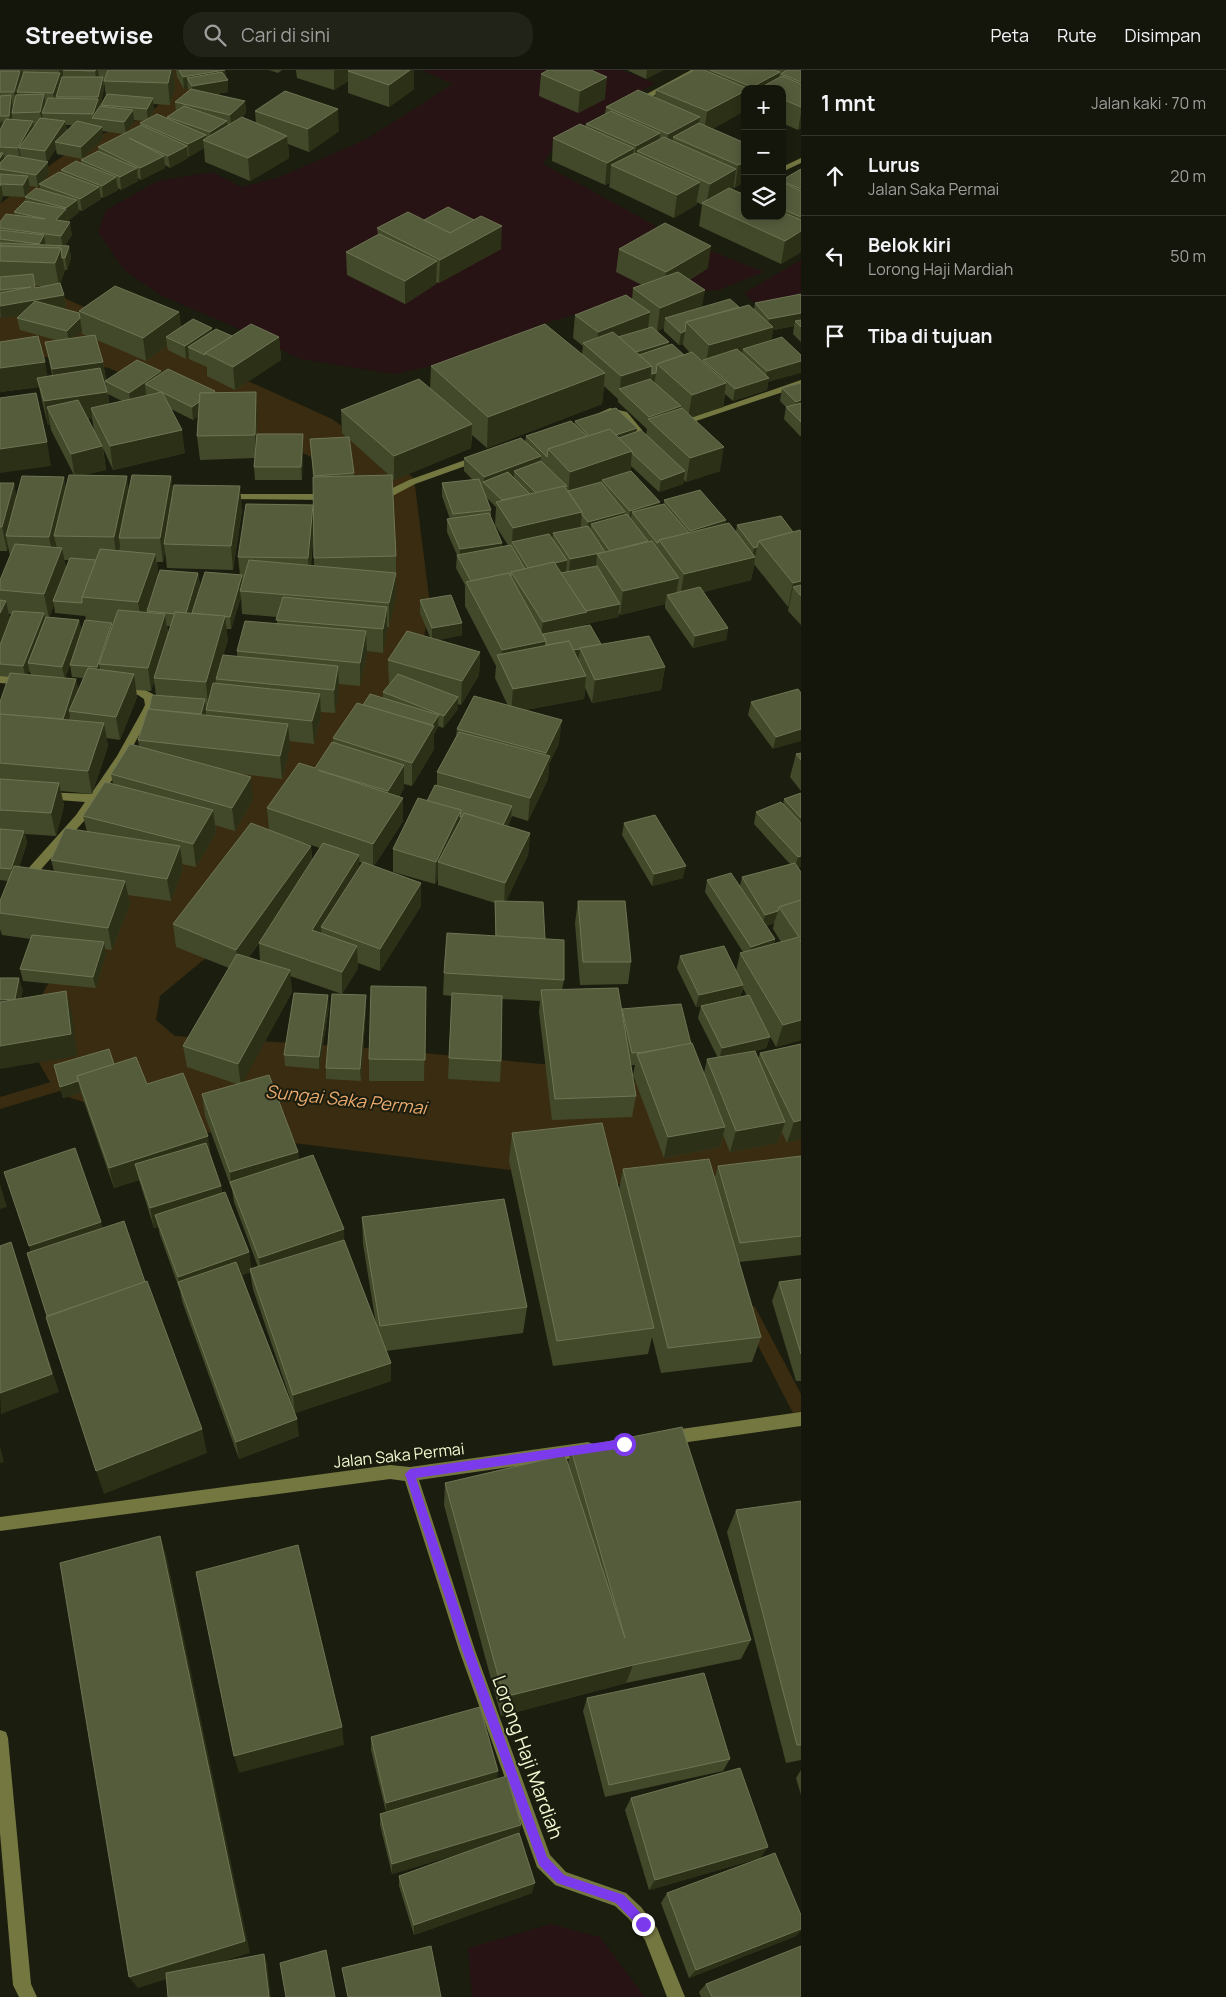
<!DOCTYPE html>
<html lang="id">
<head>
<meta charset="utf-8">
<style>
  :root { --surface:#14160b; --page:#212319; --text:#f1f3f6; --muted:#9d9f9d; --line:#33352c }
  body { margin:0; font-family:Manrope,sans-serif; background:var(--page); color:var(--text) }
  .controls { position:absolute; right:15px; top:15px; display:grid; overflow:hidden; border-radius:10px; box-shadow:0 2px 12px #0003 }
  .controls button { width:45px; height:45px; display:grid; place-items:center; padding:0; border:0; border-bottom:1px solid var(--line); background:var(--surface); color:var(--text); font:25px sans-serif }
  .stop { position:absolute; width:15px; height:15px; margin:-11px; border:4px solid #7c3aed; border-radius:50%; background:#fff }
  .stop.end { background:#7c3aed; border-color:#fff; box-shadow:0 1px 5px #0008 }
  .list { margin:0; padding:0; list-style:none }
  h2 { display:flex; justify-content:space-between; align-items:center; height:65px; margin:0; padding:0 20px; font-size:21px }
  h2 small { font-size:16px; font-weight:400; color:var(--muted) }
  .list li { display:grid; grid-template-columns:32px 1fr auto; gap:15px; align-items:center; box-sizing:border-box; height:80px; padding:0 20px; border-top:1px solid var(--line) }
  .list b { display:block; font-size:19px; white-space:nowrap }
  .list p { margin:0; font-size:16px; white-space:nowrap; color:var(--muted) }
  .list em { font-size:16px; font-style:normal; color:var(--muted) }
  .icon { flex:none; width:28px; height:28px; fill:none; stroke:currentColor; stroke-width:2; stroke-linecap:round; stroke-linejoin:round }
  .map { position:relative; flex:none; width:801px; height:1927px; overflow:hidden }
  header { display:flex; align-items:center; gap:30px; box-sizing:border-box; height:70px; padding:0 25px; background:var(--surface); border-bottom:1px solid var(--line) }
  header strong { font-size:24px }
  nav { display:flex; gap:28px; margin-inline-start:auto; font-size:18px }
  .search { width:350px; height:45px; background:var(--page); display:flex; align-items:center; gap:12px; box-sizing:border-box; padding:0 18px; border-radius:20px; color:var(--muted); font-size:19px }
  main { display:flex }
  aside { flex:1; background:var(--surface) }
  .map>svg:first-child { display:block }
  .green { fill:#271313 }
  .water { fill:#3a2c11 }
  .lines { fill:none; stroke-linecap:round; stroke-linejoin:round }
  .stream { fill:#3a2c11; fill-rule:evenodd }
  .minor { fill:#747740; fill-rule:evenodd }
  .wall { fill:#42492a; fill-rule:evenodd }
  .shaded-wall { fill:#2b3017 }
  .building { fill:#555c3c; stroke:#6e7553 }
  .route { fill:#7c3aed }
  .labels { text-anchor:middle; dominant-baseline:central; stroke-width:4; stroke-linejoin:round; paint-order:stroke }
  .street-label { font-size:16px; fill:#f4f9d1; stroke:#1b1e0f }
  .water-label { font-size:18px; font-style:italic; fill:#eca96d; stroke:#1b1e0f }
  .near-street-label { font-size:19px; fill:#f4f9d1; stroke:#1b1e0f }
</style>
</head>
<body>
<header>
<strong>Streetwise</strong>
<div class="search"><svg class="icon" aria-label="search" viewBox="0 0 24 24"><circle cx="10" cy="10" r="6"/><path d="M15 15l6 6"/></svg>Cari di sini</div>
<nav><a>Peta</a><a>Rute</a><a>Disimpan</a></nav>
</header>
<main>
<div class="map">
<svg width="801" height="1927" viewBox="0 0 801 1927">
  <rect width="100%" height="100%" fill="#1b1e0f"/>
  <g class="green">
    <path d="M 421,0 L 622,0 L 655,13 L 557,71 L 543,94 L 676,167 L 764,202 L 719,220 L 641,226 L 542,254 L 459,290 L 395,304 L 300,289 L 230,255 L 162,226 L 124,200 L 98,162 L 106,140 L 158,111 L 212,102 L 241,117 L 277,108 L 365,70 L 453,14 Z"/>
    <path d="M 801,190 L 801,232 L 762,240 L 744,223 Z"/>
    <path d="M 551,1854 L 600,1867 L 645,1927 L 472,1927 L 468,1878 Z"/>
  </g>
  <path class="water" d="M 119,0 L 203,0 L 207,2 L 221,27 L 32,162 L 20,208 L 332,349 L 414,408 L 430,535 L 418,599 L 225,877 L 202,891 L 160,926 L 156,950 L 175,966 L 357,977 L 563,996 L 729,1031 L 801,1036 L 801,1126 L 758,1131 L 166,1057 L 71,1028 L 50,1012 L 38,991 L 36,939 L 46,917 L 166,770 L 332,607 L 316,389 L 109,298 L 70,290 L 0,282 L 0,134 C 29,111 57,88 90,70 C 118,56 145,53 166,27 Z"/>
  <g class="lines">
    <g class="stream">
      <path d="M 75,1005 L 80,1007 L 83,1011 L 80,1015 L 0,1039 L 0,1027 Z"/>
      <path d="M 749,1234 L 755,1237 L 801,1324 L 801,1349 L 795,1347 L 741,1242 L 743,1237 Z"/>
    </g>
    <g class="minor">
      <path d="M 691,0 L 700,0 L 639,34 L 632,32 Z"/>
      <path d="M 801,88 L 801,93 L 782,102 L 782,97 Z"/>
      <path d="M 801,310 L 801,316 L 678,357 L 673,354 Z"/>
      <path d="M 610,338 L 627,342 L 642,360 L 640,362 L 634,362 L 617,344 L 604,346 L 599,343 Z"/>
      <path d="M 479,385 L 484,388 L 482,390 L 415,414 L 385,430 L 377,431 L 372,428 L 409,410 Z"/>
      <path d="M 225,424 L 330,424 L 335,427 L 330,430 L 222,429 L 222,425 Z"/>
      <path d="M 0,605 L 25,607 L 30,611 L 25,615 L 0,613 Z"/>
      <path d="M 120,615 L 141,618 L 153,624 L 155,635 L 152,641 L 125,691 L 84,751 L 4,841 L 0,842 L 0,830 L 76,745 L 85,732 L 45,729 L 41,728 L 39,725 L 41,722 L 91,724 L 117,686 L 142,641 L 145,635 L 144,629 L 138,625 L 116,622 L 115,619 L 116,616 Z"/>
      <path d="M 801,1342 L 801,1356 L 667,1375 L 662,1373 L 660,1368 L 662,1363 L 667,1361 Z"/>
      <path d="M 588,1372 L 593,1374 L 595,1379 L 593,1384 L 588,1386 L 419,1410 L 475,1580 L 550,1785 L 566,1802 L 626,1823 L 641,1837 L 657,1858 L 685,1927 L 667,1927 L 645,1870 L 629,1849 L 615,1836 L 555,1815 L 537,1797 L 459,1580 L 405,1411 L 390,1409 L 0,1461 L 0,1447 L 390,1395 L 410,1397 Z"/>
      <path d="M 0,1660 L 6,1662 L 8,1668 L 31,1914 L 37,1927 L 19,1927 L 13,1915 L 0,1763 Z"/>
    </g>
  </g>
  <g class="wall">
    <path d="M 0,0 L 173,0 L 175,17 L 170,35 L 153,34 L 154,40 L 150,48 L 167,48 L 167,47 L 176,42 L 175,32 L 189,20 L 188,18 L 184,19 L 177,7 L 176,0 L 225,0 L 226,8 L 228,10 L 228,22 L 215,24 L 245,31 L 246,43 L 240,49 L 256,53 L 255,41 L 339,61 L 309,82 L 288,74 L 289,88 L 250,111 L 205,92 L 204,78 L 189,87 L 188,86 L 188,88 L 170,98 L 165,95 L 165,98 L 141,110 L 138,108 L 138,111 L 121,120 L 118,118 L 118,120 L 103,128 L 101,127 L 101,129 L 82,141 L 79,140 L 79,142 L 68,151 L 67,152 L 72,165 L 65,175 L 69,176 L 71,188 L 67,200 L 65,200 L 60,214 L 64,225 L 66,238 L 61,238 L 79,243 L 79,241 L 179,242 L 181,258 L 212,258 L 212,261 L 232,266 L 279,267 L 281,290 L 235,320 L 207,306 L 207,297 L 189,289 L 189,287 L 186,289 L 168,280 L 167,276 L 146,291 L 97,270 L 103,292 L 106,310 L 161,304 L 215,321 L 216,323 L 256,322 L 257,346 L 257,364 L 303,364 L 303,377 L 302,410 L 255,410 L 254,397 L 255,388 L 200,390 L 197,366 L 198,346 L 193,350 L 171,339 L 185,383 L 113,400 L 103,378 L 106,400 L 83,405 L 129,421 L 171,406 L 173,421 L 242,440 L 233,500 L 167,498 L 165,481 L 163,492 L 157,492 L 158,505 L 198,503 L 200,515 L 192,543 L 240,505 L 238,487 L 313,435 L 314,455 L 313,407 L 310,369 L 346,367 L 342,363 L 341,340 L 430,319 L 431,296 L 582,284 L 583,276 L 573,268 L 575,245 L 632,230 L 633,218 L 642,215 L 616,202 L 619,179 L 708,198 L 689,210 L 702,237 L 739,237 L 754,239 L 755,233 L 801,224 L 801,272 L 793,264 L 794,256 L 773,260 L 771,271 L 768,312 L 767,320 L 733,331 L 725,324 L 723,337 L 692,347 L 720,401 L 686,412 L 684,410 L 683,414 L 659,422 L 631,396 L 630,401 L 659,435 L 664,434 L 664,430 L 726,454 L 736,462 L 737,455 L 793,462 L 801,462 L 801,555 L 788,541 L 789,536 L 788,537 L 754,494 L 755,490 L 751,510 L 703,522 L 728,558 L 726,570 L 693,578 L 665,538 L 665,534 L 620,545 L 619,543 L 618,547 L 586,554 L 585,556 L 601,574 L 665,597 L 661,620 L 592,633 L 585,618 L 584,629 L 525,640 L 559,673 L 549,694 L 548,709 L 528,751 L 512,746 L 511,749 L 508,756 L 530,763 L 528,785 L 506,831 L 545,869 L 564,910 L 562,920 L 621,940 L 691,974 L 704,1003 L 707,989 L 718,988 L 698,948 L 701,936 L 733,929 L 696,937 L 677,898 L 680,886 L 736,901 L 740,883 L 743,882 L 705,822 L 707,810 L 740,816 L 742,807 L 790,794 L 754,754 L 756,742 L 783,734 L 784,729 L 801,723 L 801,796 L 798,798 L 801,970 L 776,977 L 762,952 L 770,967 L 766,978 L 755,981 L 758,989 L 760,983 L 801,974 L 801,1069 L 787,1073 L 782,1062 L 778,1073 L 730,1082 L 723,1065 L 720,1077 L 664,1088 L 633,1005 L 635,995 L 631,995 L 636,1026 L 632,1047 L 552,1050 L 539,942 L 540,931 L 502,929 L 501,991 L 500,1012 L 448,1009 L 452,926 L 443,925 L 444,903 L 495,866 L 495,833 L 438,815 L 438,808 L 435,814 L 393,802 L 393,779 L 427,731 L 437,716 L 437,702 L 456,666 L 457,659 L 508,636 L 495,608 L 496,596 L 465,536 L 465,515 L 456,498 L 457,485 L 447,462 L 447,449 L 450,449 L 442,426 L 442,413 L 473,410 L 464,401 L 464,388 L 525,372 L 526,366 L 574,354 L 575,351 L 637,362 L 646,366 L 647,359 L 618,332 L 618,329 L 604,316 L 602,334 L 487,378 L 472,365 L 471,378 L 394,410 L 392,408 L 396,486 L 396,526 L 389,557 L 387,557 L 383,583 L 367,581 L 367,585 L 360,616 L 339,614 L 339,619 L 335,643 L 320,642 L 321,647 L 314,674 L 289,671 L 290,677 L 282,709 L 241,704 L 253,730 L 235,761 L 215,755 L 216,763 L 196,797 L 182,794 L 183,799 L 171,831 L 128,825 L 130,834 L 112,880 L 105,879 L 106,884 L 96,918 L 23,911 L 20,899 L 31,869 L 2,865 L 0,859 L 0,831 L 8,811 L 0,810 L 0,632 L 9,607 L 0,606 L 0,510 L 10,486 L 8,476 L 7,481 L 0,481 L 0,413 L 14,413 L 16,427 L 66,419 L 74,405 L 51,360 L 50,354 L 48,355 L 42,331 L 39,317 L 0,322 L 47,306 L 52,305 L 45,272 L 59,271 L 20,260 L 17,248 L 20,245 L 1,248 L 0,246 L 0,152 L 15,145 L 14,142 L 26,131 L 25,127 L 3,126 L 0,134 ZM 104,12 L 106,26 L 100,36 L 104,19 ZM 134,50 L 145,51 L 140,53 L 140,56 L 127,62 L 134,52 ZM 66,55 L 72,55 L 67,61 ZM 102,61 L 124,64 L 98,77 L 99,81 L 81,90 L 81,94 L 61,100 L 61,102 L 43,111 L 49,104 L 47,92 L 56,79 L 57,84 L 82,89 L 103,69 ZM 40,115 L 40,119 L 26,126 L 30,118 L 30,116 L 38,117 ZM 35,216 L 45,216 L 35,218 ZM 664,258 L 664,261 L 679,275 L 683,274 L 683,275 L 690,283 L 684,285 L 668,275 L 657,261 ZM 82,261 L 82,264 L 87,266 L 74,268 ZM 108,324 L 122,331 L 109,334 ZM 92,348 L 94,360 L 88,349 ZM 350,370 L 389,405 L 354,406 ZM 487,428 L 496,437 L 495,455 L 508,475 L 502,477 L 491,447 L 491,440 ZM 314,460 L 314,496 L 311,495 ZM 64,490 L 69,490 L 66,498 ZM 241,527 L 242,544 L 277,547 L 277,553 L 237,581 L 237,587 L 223,585 L 228,570 L 226,559 L 231,559 ZM 54,535 L 55,543 L 85,546 L 85,545 L 86,550 L 113,553 L 112,555 L 112,553 L 81,561 L 79,550 L 49,547 ZM 9,544 L 12,544 L 10,550 ZM 167,556 L 171,556 L 168,564 ZM 70,595 L 72,607 L 83,608 L 79,620 L 65,608 ZM 29,600 L 31,605 L 27,605 ZM 154,611 L 156,625 L 149,639 L 138,670 L 139,676 L 111,704 L 113,714 L 83,746 L 87,762 L 51,790 L 54,801 L 19,797 L 27,773 L 25,764 L 56,766 L 64,736 L 61,721 L 92,724 L 108,676 L 106,668 L 120,670 L 137,627 L 136,620 L 151,621 ZM 774,853 L 773,859 L 781,872 L 774,874 L 775,869 L 766,856 ZM 743,918 L 747,926 L 740,927 Z"/>
    <path d="M 269,0 L 282,0 L 278,3 Z"/>
    <path d="M 296,0 L 414,0 L 414,19 L 389,37 L 348,23 L 348,11 L 334,20 L 297,8 Z"/>
    <path d="M 627,0 L 663,0 L 646,9 Z"/>
    <path d="M 694,0 L 801,0 L 801,58 L 798,60 L 782,53 L 782,19 L 745,19 L 713,59 L 745,73 L 735,118 L 733,117 L 733,120 L 744,124 L 745,121 L 745,146 L 782,146 L 782,110 L 801,99 L 801,182 L 781,194 L 699,156 L 702,135 L 697,132 L 696,135 L 674,148 L 609,117 L 610,113 L 605,115 L 552,91 L 553,68 L 585,56 L 586,54 L 605,44 L 606,37 L 655,27 L 656,20 Z"/>
    <path d="M 541,4 L 605,29 L 578,43 L 539,26 Z"/>
    <path d="M 424,150 L 501,179 L 439,213 L 437,212 L 436,214 L 405,234 L 347,205 L 346,182 L 378,165 L 377,158 Z"/>
    <path d="M 801,313 L 801,366 L 800,366 L 784,349 L 786,337 L 780,331 L 782,318 Z"/>
    <path d="M 420,530 L 462,565 L 438,570 L 480,582 L 479,605 L 461,635 L 458,634 L 458,639 L 443,658 L 438,656 L 434,664 L 434,679 L 412,716 L 404,714 L 404,718 L 399,727 L 403,728 L 403,751 L 374,796 L 421,813 L 421,836 L 380,901 L 358,893 L 358,898 L 342,924 L 290,906 L 292,922 L 242,1013 L 298,1082 L 299,1090 L 345,1173 L 376,1254 L 363,1174 L 362,1147 L 527,1237 L 523,1263 L 386,1281 L 391,1293 L 391,1311 L 295,1343 L 253,1219 L 250,1202 L 242,1205 L 299,1366 L 239,1389 L 182,1231 L 180,1221 L 160,1165 L 158,1157 L 154,1158 L 139,1110 L 114,1118 L 81,1023 L 63,1028 L 54,995 L 114,994 L 147,1014 L 211,1086 L 221,1116 L 222,1123 L 249,1182 L 251,1199 L 258,1197 L 234,1132 L 232,1120 L 205,1046 L 202,1024 L 237,1014 L 187,997 L 183,976 L 229,898 L 176,877 L 173,854 L 269,760 L 267,738 L 315,698 L 333,672 L 333,668 L 363,635 L 383,628 L 383,622 L 390,614 L 389,613 L 388,590 L 430,567 L 420,543 ZM 302,772 L 320,778 L 312,790 L 311,776 ZM 359,792 L 363,793 L 359,799 ZM 259,873 L 260,891 L 249,887 Z"/>
    <path d="M 798,619 L 773,679 L 748,645 L 751,632 Z"/>
    <path d="M 801,683 L 801,721 L 790,707 L 796,684 Z"/>
    <path d="M 624,753 L 683,808 L 652,816 L 622,765 Z"/>
    <path d="M 578,831 L 631,892 L 628,914 L 580,915 L 575,853 Z"/>
    <path d="M 426,917 L 424,1011 L 369,1011 L 369,989 Z"/>
    <path d="M 329,937 L 319,999 L 285,996 L 284,985 Z"/>
    <path d="M 366,937 L 361,1011 L 326,1009 L 326,998 Z"/>
    <path d="M 512,1063 L 619,1120 L 623,1099 L 715,1107 L 718,1096 L 801,1086 L 801,1185 L 739,1192 L 761,1267 L 752,1292 L 661,1303 L 652,1267 L 648,1284 L 553,1296 L 509,1091 Z"/>
    <path d="M 801,1209 L 801,1311 L 796,1311 L 772,1231 L 779,1212 Z"/>
    <path d="M 571,1379 L 751,1570 L 741,1589 L 626,1613 L 501,1646 L 444,1435 L 445,1413 L 568,1394 Z"/>
    <path d="M 801,1431 L 801,1690 L 786,1693 L 727,1462 L 736,1440 Z"/>
    <path d="M 587,1628 L 730,1689 L 723,1701 L 605,1727 L 583,1641 Z"/>
    <path d="M 371,1667 L 497,1709 L 521,1755 L 519,1763 L 532,1823 L 414,1865 L 399,1816 L 399,1806 L 468,1781 L 392,1804 L 380,1755 L 380,1744 L 386,1742 L 371,1680 Z"/>
    <path d="M 801,1700 L 801,1725 L 796,1708 Z"/>
    <path d="M 631,1728 L 768,1777 L 760,1788 L 649,1820 L 625,1740 Z"/>
    <path d="M 667,1823 L 796,1866 L 689,1908 L 661,1833 Z"/>
    <path d="M 706,1914 L 801,1927 L 701,1927 L 699,1922 Z"/>
  </g>
  <g class="shaded-wall">
    <path d="M 19,0 L 22,0 L 23,5 L 21,8 L 22,13 L 17,22 L 18,28 L 16,34 L 14,22 L 19,4 Z"/>
    <path d="M 59,0 L 65,0 L 63,0 L 63,5 L 56,27 L 56,30 L 55,35 L 53,23 L 59,5 Z"/>
    <path d="M 96,0 L 98,0 L 99,7 L 97,13 L 95,1 Z"/>
    <path d="M 171,0 L 173,0 L 175,17 L 170,35 L 168,13 Z"/>
    <path d="M 225,0 L 226,11 L 228,10 L 228,22 L 193,28 L 192,16 L 187,8 L 188,18 L 184,19 L 183,7 Z"/>
    <path d="M 334,0 L 361,0 L 348,1 L 348,11 L 334,20 Z"/>
    <path d="M 410,0 L 414,0 L 414,19 L 389,37 L 389,15 Z"/>
    <path d="M 647,0 L 663,0 L 646,9 Z"/>
    <path d="M 780,2 L 777,19 L 752,19 L 752,17 Z"/>
    <path d="M 103,7 L 104,19 L 100,39 L 98,27 Z"/>
    <path d="M 607,7 L 605,29 L 578,43 L 580,21 Z"/>
    <path d="M 745,21 L 745,41 L 704,64 L 707,41 Z"/>
    <path d="M 44,24 L 46,36 L 42,43 L 43,50 L 42,54 L 40,42 Z"/>
    <path d="M 11,25 L 13,37 L 12,43 L 12,46 L 11,57 L 9,46 Z"/>
    <path d="M 153,28 L 154,40 L 148,51 L 147,39 Z"/>
    <path d="M 98,29 L 100,41 L 93,48 L 93,44 Z"/>
    <path d="M 245,31 L 246,43 L 231,57 L 230,45 Z"/>
    <path d="M 338,39 L 339,61 L 309,82 L 308,59 Z"/>
    <path d="M 133,40 L 134,52 L 126,64 L 124,52 Z"/>
    <path d="M 801,43 L 801,58 L 798,60 Z"/>
    <path d="M 700,47 L 697,69 L 673,67 L 671,83 L 665,86 L 668,64 Z"/>
    <path d="M 2,50 L 4,62 L 0,70 L 0,53 Z"/>
    <path d="M 33,51 L 35,63 L 19,78 L 21,88 L 20,90 L 18,78 Z"/>
    <path d="M 65,51 L 67,63 L 55,72 L 56,79 L 47,92 L 49,104 L 41,114 L 39,114 L 40,115 L 38,117 L 36,105 L 47,93 L 45,81 Z"/>
    <path d="M 227,51 L 228,63 L 211,73 L 210,62 Z"/>
    <path d="M 102,57 L 103,69 L 82,89 L 81,77 Z"/>
    <path d="M 660,63 L 658,85 L 637,81 L 635,98 L 633,99 L 636,76 Z"/>
    <path d="M 206,65 L 206,71 L 203,70 L 204,78 L 189,87 L 188,74 Z"/>
    <path d="M 287,66 L 289,88 L 250,111 L 248,88 Z"/>
    <path d="M 187,76 L 188,88 L 170,98 L 168,86 Z"/>
    <path d="M 634,78 L 632,101 L 611,95 L 610,113 L 605,115 L 607,93 Z"/>
    <path d="M 3,83 L 6,95 L 0,99 L 0,88 Z"/>
    <path d="M 164,86 L 165,98 L 141,110 L 140,98 Z"/>
    <path d="M 745,92 L 745,112 L 735,118 L 738,95 Z"/>
    <path d="M 137,98 L 138,111 L 121,120 L 120,107 Z"/>
    <path d="M 736,99 L 733,122 L 706,135 L 710,114 Z"/>
    <path d="M 28,106 L 30,118 L 25,128 L 23,115 Z"/>
    <path d="M 116,107 L 118,120 L 103,128 L 102,116 Z"/>
    <path d="M 700,112 L 696,135 L 674,148 L 677,125 Z"/>
    <path d="M 1,114 L 3,126 L 0,134 L 0,116 Z"/>
    <path d="M 99,117 L 101,129 L 82,141 L 80,129 Z"/>
    <path d="M 77,130 L 79,142 L 68,151 L 66,138 Z"/>
    <path d="M 66,139 L 68,151 L 58,163 L 56,150 Z"/>
    <path d="M 70,152 L 72,165 L 63,179 L 61,166 Z"/>
    <path d="M 502,156 L 501,179 L 439,213 L 440,190 Z"/>
    <path d="M 801,161 L 801,182 L 781,194 L 785,171 Z"/>
    <path d="M 44,165 L 46,177 L 41,186 L 39,174 Z"/>
    <path d="M 69,176 L 71,188 L 67,200 L 65,188 Z"/>
    <path d="M 711,176 L 708,198 L 663,225 L 666,202 Z"/>
    <path d="M 61,178 L 65,201 L 59,216 L 55,193 Z"/>
    <path d="M 437,191 L 436,214 L 405,234 L 405,211 Z"/>
    <path d="M 33,204 L 37,230 L 64,225 L 66,238 L 1,248 L 0,236 L 35,218 Z"/>
    <path d="M 705,220 L 701,243 L 665,248 L 664,258 L 657,261 L 660,238 Z"/>
    <path d="M 179,242 L 182,266 L 166,267 L 167,276 L 146,291 L 143,268 Z"/>
    <path d="M 650,242 L 647,265 L 596,284 L 598,262 Z"/>
    <path d="M 801,243 L 801,255 L 795,251 L 794,256 L 773,260 L 769,280 L 743,279 L 741,288 L 706,293 L 709,275 L 767,259 L 769,249 Z"/>
    <path d="M 80,248 L 82,261 L 69,273 L 67,261 Z"/>
    <path d="M 212,258 L 213,270 L 188,277 L 189,287 L 186,289 L 185,276 Z"/>
    <path d="M 685,261 L 683,274 L 679,275 L 681,263 Z"/>
    <path d="M 279,267 L 281,290 L 235,320 L 233,297 Z"/>
    <path d="M 669,272 L 667,285 L 630,284 Z"/>
    <path d="M 801,291 L 801,303 L 768,312 L 767,320 L 733,331 L 735,319 L 765,309 L 767,301 Z"/>
    <path d="M 45,292 L 49,315 L 37,308 L 39,317 L 0,322 L 0,298 Z"/>
    <path d="M 103,292 L 106,311 L 105,311 L 106,315 L 56,323 L 52,299 Z"/>
    <path d="M 652,296 L 649,319 L 620,320 L 621,306 Z"/>
    <path d="M 161,301 L 162,314 L 145,314 L 146,325 L 131,335 L 129,323 Z"/>
    <path d="M 605,303 L 602,334 L 487,378 L 488,347 Z"/>
    <path d="M 656,303 L 654,315 L 650,317 L 652,304 Z"/>
    <path d="M 726,313 L 723,337 L 688,348 L 692,325 Z"/>
    <path d="M 215,321 L 217,334 L 193,350 L 192,337 Z"/>
    <path d="M 107,322 L 111,345 L 91,338 L 92,348 L 55,354 L 47,337 L 50,354 L 48,355 L 44,331 Z"/>
    <path d="M 256,322 L 257,346 L 256,388 L 255,365 Z"/>
    <path d="M 801,330 L 801,342 L 793,344 L 796,332 Z"/>
    <path d="M 681,336 L 679,349 L 649,349 L 649,347 Z"/>
    <path d="M 472,354 L 471,378 L 394,410 L 394,386 Z"/>
    <path d="M 637,358 L 636,371 L 595,371 Z"/>
    <path d="M 182,360 L 185,383 L 113,400 L 110,376 Z"/>
    <path d="M 303,364 L 303,377 L 302,410 L 301,397 Z"/>
    <path d="M 47,372 L 51,396 L 0,403 L 0,379 Z"/>
    <path d="M 102,376 L 106,400 L 75,407 L 71,384 Z"/>
    <path d="M 724,377 L 720,401 L 686,412 L 690,388 Z"/>
    <path d="M 632,381 L 630,405 L 602,410 L 601,414 L 568,426 L 570,402 Z"/>
    <path d="M 541,386 L 540,399 L 514,401 L 514,409 L 484,412 L 484,407 Z"/>
    <path d="M 685,401 L 683,414 L 659,422 L 661,410 Z"/>
    <path d="M 127,406 L 130,430 L 119,468 L 120,476 L 117,491 L 114,467 Z"/>
    <path d="M 171,406 L 174,429 L 164,474 L 165,481 L 163,492 L 160,468 Z"/>
    <path d="M 64,407 L 68,430 L 54,466 L 57,478 L 54,491 L 49,467 Z"/>
    <path d="M 14,413 L 18,437 L 6,466 L 8,476 L 7,481 L 2,457 Z"/>
    <path d="M 240,416 L 242,440 L 233,500 L 231,476 Z"/>
    <path d="M 660,432 L 658,445 L 632,442 L 630,453 L 629,454 L 630,441 Z"/>
    <path d="M 313,435 L 314,459 L 309,512 L 308,488 Z"/>
    <path d="M 582,442 L 580,466 L 553,463 L 552,472 L 512,473 L 513,458 Z"/>
    <path d="M 625,442 L 623,455 L 591,454 L 590,464 L 586,465 L 588,452 Z"/>
    <path d="M 726,450 L 724,463 L 688,473 L 690,461 Z"/>
    <path d="M 502,473 L 501,486 L 459,490 L 460,479 Z"/>
    <path d="M 757,477 L 751,510 L 680,528 L 684,504 L 752,488 L 754,478 Z"/>
    <path d="M 62,478 L 67,502 L 53,531 L 54,535 L 49,548 L 44,524 Z"/>
    <path d="M 155,484 L 159,507 L 142,555 L 138,532 Z"/>
    <path d="M 597,484 L 596,496 L 569,502 L 570,489 Z"/>
    <path d="M 567,490 L 566,503 L 529,499 Z"/>
    <path d="M 198,503 L 200,515 L 187,557 L 186,545 Z"/>
    <path d="M 396,503 L 396,526 L 389,557 L 389,533 Z"/>
    <path d="M 242,505 L 243,518 L 240,521 L 241,527 L 231,559 L 230,547 Z"/>
    <path d="M 679,508 L 675,531 L 667,525 L 665,534 L 620,545 L 623,521 Z"/>
    <path d="M 801,511 L 801,526 L 793,517 L 789,536 L 788,537 L 793,513 Z"/>
    <path d="M 6,531 L 11,554 L 0,579 L 0,543 Z"/>
    <path d="M 620,534 L 618,547 L 586,554 L 584,565 L 546,574 L 544,594 L 501,594 L 502,580 L 541,567 L 543,552 L 583,542 Z"/>
    <path d="M 387,537 L 387,560 L 383,583 L 383,559 Z"/>
    <path d="M 44,543 L 46,556 L 28,593 L 29,600 L 26,609 L 23,596 Z"/>
    <path d="M 165,544 L 168,568 L 154,608 L 154,611 L 151,621 L 148,598 Z"/>
    <path d="M 225,546 L 228,570 L 208,636 L 206,612 Z"/>
    <path d="M 79,550 L 82,562 L 65,609 L 62,597 Z"/>
    <path d="M 112,553 L 114,565 L 99,594 L 101,604 L 99,610 L 97,597 Z"/>
    <path d="M 462,553 L 462,565 L 432,571 L 432,558 Z"/>
    <path d="M 728,558 L 726,570 L 693,578 L 695,566 Z"/>
    <path d="M 366,561 L 367,585 L 360,616 L 360,593 Z"/>
    <path d="M 580,579 L 578,591 L 551,585 Z"/>
    <path d="M 480,582 L 479,605 L 461,635 L 462,611 Z"/>
    <path d="M 338,596 L 339,619 L 335,643 L 334,620 Z"/>
    <path d="M 665,597 L 661,620 L 592,633 L 595,610 Z"/>
    <path d="M 134,604 L 137,627 L 120,670 L 116,647 Z"/>
    <path d="M 586,606 L 584,629 L 511,643 L 513,619 Z"/>
    <path d="M 76,609 L 79,621 L 69,641 L 70,646 L 65,663 L 62,650 Z"/>
    <path d="M 320,624 L 321,647 L 314,674 L 312,651 Z"/>
    <path d="M 458,627 L 458,639 L 443,658 L 444,646 Z"/>
    <path d="M 205,629 L 206,640 L 206,644 L 202,662 L 200,649 Z"/>
    <path d="M 439,645 L 438,657 L 434,664 L 434,679 L 412,716 L 412,693 L 426,663 Z"/>
    <path d="M 562,650 L 559,673 L 549,694 L 548,709 L 528,751 L 530,728 L 545,698 L 546,683 Z"/>
    <path d="M 104,653 L 108,676 L 92,724 L 88,701 Z"/>
    <path d="M 288,654 L 290,677 L 282,709 L 280,686 Z"/>
    <path d="M 801,659 L 801,671 L 773,679 L 776,667 Z"/>
    <path d="M 404,695 L 404,718 L 388,744 L 388,721 Z"/>
    <path d="M 251,707 L 253,730 L 235,761 L 232,738 Z"/>
    <path d="M 59,713 L 64,736 L 56,766 L 51,743 Z"/>
    <path d="M 403,728 L 403,751 L 373,797 L 373,774 Z"/>
    <path d="M 512,736 L 511,749 L 501,771 L 502,758 Z"/>
    <path d="M 213,740 L 216,763 L 196,797 L 193,774 Z"/>
    <path d="M 461,740 L 460,763 L 438,792 L 438,808 L 435,814 L 436,792 Z"/>
    <path d="M 24,761 L 27,773 L 14,812 L 11,799 Z"/>
    <path d="M 530,763 L 528,785 L 504,836 L 505,813 Z"/>
    <path d="M 180,776 L 183,799 L 171,831 L 167,809 Z"/>
    <path d="M 311,776 L 312,798 L 238,902 L 236,880 Z"/>
    <path d="M 359,785 L 360,808 L 321,857 L 322,869 L 312,860 Z"/>
    <path d="M 801,786 L 801,796 L 794,799 L 798,787 Z"/>
    <path d="M 686,796 L 683,808 L 652,816 L 654,804 Z"/>
    <path d="M 125,811 L 130,834 L 112,880 L 108,858 Z"/>
    <path d="M 421,813 L 421,836 L 380,901 L 380,879 Z"/>
    <path d="M 778,841 L 774,853 L 762,857 L 765,845 Z"/>
    <path d="M 775,869 L 772,881 L 748,889 L 751,877 Z"/>
    <path d="M 104,872 L 106,884 L 96,918 L 93,907 Z"/>
    <path d="M 357,876 L 358,898 L 342,924 L 342,902 Z"/>
    <path d="M 290,900 L 292,922 L 241,1016 L 238,994 Z"/>
    <path d="M 19,908 L 23,920 L 19,942 L 15,930 Z"/>
    <path d="M 743,915 L 740,927 L 696,937 L 699,925 Z"/>
    <path d="M 66,921 L 72,943 L 77,986 L 0,999 L 0,976 Z"/>
    <path d="M 328,925 L 329,937 L 319,999 L 319,987 Z"/>
    <path d="M 366,925 L 366,937 L 361,1011 L 360,999 Z"/>
    <path d="M 801,950 L 801,970 L 776,977 L 783,955 Z"/>
    <path d="M 770,967 L 766,978 L 719,990 L 722,978 Z"/>
    <path d="M 78,1011 L 81,1023 L 63,1028 L 60,1017 Z"/>
    <path d="M 801,1050 L 801,1069 L 787,1073 L 794,1052 Z"/>
    <path d="M 785,1052 L 778,1073 L 730,1082 L 736,1061 Z"/>
    <path d="M 725,1057 L 720,1077 L 664,1088 L 668,1067 Z"/>
    <path d="M 208,1066 L 211,1086 L 135,1094 L 139,1110 L 114,1118 L 109,1098 Z"/>
    <path d="M 298,1082 L 300,1102 L 231,1114 L 230,1102 Z"/>
    <path d="M 0,1114 L 7,1137 L 0,1139 Z"/>
    <path d="M 221,1116 L 225,1136 L 155,1145 L 158,1157 L 154,1158 L 150,1138 Z"/>
    <path d="M 101,1152 L 107,1172 L 35,1196 L 29,1176 Z"/>
    <path d="M 344,1159 L 345,1179 L 262,1207 L 259,1188 Z"/>
    <path d="M 11,1172 L 18,1192 L 59,1322 L 1,1344 L 0,1323 Z"/>
    <path d="M 249,1182 L 252,1202 L 250,1199 L 250,1202 L 183,1226 L 180,1216 L 178,1207 Z"/>
    <path d="M 391,1293 L 391,1311 L 295,1343 L 293,1325 Z"/>
    <path d="M 297,1349 L 299,1366 L 239,1389 L 236,1372 Z"/>
    <path d="M 202,1359 L 207,1383 L 104,1424 L 96,1401 Z"/>
    <path d="M 0,1376 L 4,1392 L 0,1393 Z"/>
    <path d="M 160,1466 L 167,1488 L 250,1883 L 138,1918 L 129,1907 Z"/>
    <path d="M 633,1595 L 626,1613 L 501,1646 L 504,1627 Z"/>
    <path d="M 342,1657 L 344,1675 L 239,1703 L 234,1686 Z"/>
    <path d="M 498,1701 L 496,1714 L 386,1745 L 386,1733 Z"/>
    <path d="M 521,1755 L 519,1766 L 392,1804 L 392,1794 Z"/>
    <path d="M 768,1777 L 760,1788 L 649,1820 L 655,1810 Z"/>
    <path d="M 535,1813 L 532,1823 L 414,1865 L 414,1855 Z"/>
    <path d="M 801,1859 L 801,1861 L 796,1866 L 689,1908 L 696,1900 Z"/>
    <path d="M 264,1884 L 267,1893 L 271,1927 L 269,1927 Z"/>
  </g>
  <g class="building">
    <path d="M 63,0 L 96,0 L 95,1 Z"/>
    <path d="M 108,0 L 171,0 L 168,13 L 104,11 Z"/>
    <path d="M 179,0 L 225,0 L 183,7 Z"/>
    <path d="M 350,0 L 410,0 L 389,15 L 348,1 Z"/>
    <path d="M 548,0 L 591,0 L 607,7 L 580,21 L 541,4 Z"/>
    <path d="M 695,0 L 704,0 L 749,19 L 745,19 L 745,21 L 707,41 L 656,20 Z"/>
    <path d="M 710,0 L 774,0 L 780,2 L 752,17 Z"/>
    <path d="M 787,0 L 801,0 L 801,12 L 781,4 Z"/>
    <path d="M 0,1 L 20,1 L 14,22 L 0,22 Z"/>
    <path d="M 24,2 L 60,3 L 53,23 L 17,22 Z"/>
    <path d="M 222,2 L 228,10 L 192,16 L 187,8 Z"/>
    <path d="M 782,6 L 801,14 L 801,37 L 782,29 L 782,19 L 758,19 Z"/>
    <path d="M 62,7 L 103,7 L 98,27 L 56,27 Z"/>
    <path d="M 191,19 L 245,31 L 230,45 L 175,32 Z"/>
    <path d="M 638,20 L 700,47 L 668,64 L 606,37 Z"/>
    <path d="M 285,21 L 338,39 L 308,59 L 255,41 Z"/>
    <path d="M 44,24 L 40,42 L 12,43 L 16,25 Z"/>
    <path d="M 107,24 L 153,28 L 147,39 L 101,35 Z"/>
    <path d="M 11,25 L 9,46 L 0,46 L 0,26 Z"/>
    <path d="M 48,28 L 98,29 L 93,44 L 42,43 Z"/>
    <path d="M 100,36 L 133,40 L 124,52 L 92,48 Z"/>
    <path d="M 184,36 L 227,51 L 210,62 L 167,47 Z"/>
    <path d="M 611,41 L 660,63 L 636,76 L 586,54 Z"/>
    <path d="M 157,44 L 206,65 L 188,74 L 140,53 Z"/>
    <path d="M 242,47 L 287,66 L 248,88 L 203,70 Z"/>
    <path d="M 40,48 L 65,51 L 45,81 L 19,78 Z"/>
    <path d="M 6,49 L 33,51 L 18,78 L 0,77 L 0,60 Z"/>
    <path d="M 77,51 L 102,57 L 81,77 L 55,72 Z"/>
    <path d="M 699,53 L 745,73 L 745,92 L 738,95 L 673,67 Z"/>
    <path d="M 580,54 L 634,78 L 607,93 L 553,68 Z"/>
    <path d="M 141,55 L 187,76 L 168,86 L 129,68 L 164,86 L 140,98 L 98,77 Z"/>
    <path d="M 664,67 L 736,99 L 710,114 L 637,81 Z"/>
    <path d="M 98,81 L 137,98 L 120,107 L 81,90 Z"/>
    <path d="M 0,83 L 3,83 L 0,88 Z"/>
    <path d="M 635,83 L 700,112 L 677,125 L 611,95 Z"/>
    <path d="M 8,85 L 48,92 L 36,105 L 0,99 L 0,93 Z"/>
    <path d="M 76,91 L 116,107 L 102,116 L 61,100 Z"/>
    <path d="M 801,99 L 801,119 L 782,111 L 782,110 Z"/>
    <path d="M 59,102 L 99,117 L 80,129 L 39,114 Z"/>
    <path d="M 0,104 L 28,106 L 23,115 L 1,114 L 0,116 Z"/>
    <path d="M 782,112 L 801,121 L 801,147 L 782,139 Z"/>
    <path d="M 36,118 L 77,130 L 66,138 L 25,127 Z"/>
    <path d="M 729,118 L 745,125 L 745,146 L 782,146 L 782,142 L 801,150 L 801,161 L 785,171 L 702,133 Z"/>
    <path d="M 25,131 L 66,139 L 56,150 L 70,152 L 61,166 L 0,158 L 0,152 L 6,144 L 45,149 L 14,142 Z"/>
    <path d="M 448,137 L 474,150 L 450,163 L 424,150 Z"/>
    <path d="M 408,142 L 450,163 L 481,146 L 502,156 L 440,190 L 377,158 Z"/>
    <path d="M 665,153 L 711,176 L 666,202 L 619,179 Z"/>
    <path d="M 0,160 L 44,165 L 39,174 L 0,169 Z"/>
    <path d="M 379,164 L 437,191 L 405,211 L 346,182 Z"/>
    <path d="M 0,173 L 69,176 L 65,188 L 62,188 L 61,178 L 0,176 Z"/>
    <path d="M 0,176 L 61,178 L 55,193 L 0,191 Z"/>
    <path d="M 678,202 L 705,220 L 660,238 L 633,218 Z"/>
    <path d="M 33,204 L 35,218 L 60,213 L 64,225 L 0,236 L 0,223 L 31,217 L 0,220 L 0,207 Z"/>
    <path d="M 115,216 L 179,242 L 143,268 L 79,241 Z"/>
    <path d="M 801,224 L 801,243 L 769,249 L 755,233 Z"/>
    <path d="M 626,225 L 650,242 L 598,262 L 575,245 Z"/>
    <path d="M 730,229 L 739,237 L 686,252 L 685,261 L 681,263 L 665,248 Z"/>
    <path d="M 35,231 L 79,243 L 80,248 L 67,261 L 17,248 Z"/>
    <path d="M 749,235 L 773,257 L 709,275 L 686,252 Z"/>
    <path d="M 193,249 L 212,258 L 185,276 L 166,267 Z"/>
    <path d="M 801,250 L 801,257 L 795,251 Z"/>
    <path d="M 251,254 L 279,267 L 233,297 L 205,283 Z"/>
    <path d="M 545,254 L 605,303 L 488,347 L 431,296 Z"/>
    <path d="M 652,257 L 669,272 L 636,282 L 618,267 Z"/>
    <path d="M 216,259 L 232,266 L 205,283 L 205,285 L 188,277 Z"/>
    <path d="M 613,262 L 652,296 L 621,306 L 583,273 Z"/>
    <path d="M 95,265 L 103,292 L 52,299 L 45,272 Z"/>
    <path d="M 38,266 L 45,292 L 0,298 L 0,272 Z"/>
    <path d="M 782,267 L 801,285 L 801,291 L 767,301 L 743,279 Z"/>
    <path d="M 672,274 L 684,285 L 657,294 L 656,303 L 652,304 L 652,296 L 639,285 Z"/>
    <path d="M 737,279 L 769,308 L 735,319 L 703,290 Z"/>
    <path d="M 692,282 L 726,313 L 692,325 L 657,294 Z"/>
    <path d="M 137,290 L 161,301 L 129,323 L 105,311 Z"/>
    <path d="M 100,298 L 107,322 L 44,331 L 37,308 Z"/>
    <path d="M 168,299 L 215,321 L 213,323 L 200,323 L 199,332 L 192,337 L 145,314 Z"/>
    <path d="M 419,309 L 472,354 L 394,386 L 341,340 Z"/>
    <path d="M 650,309 L 681,336 L 649,347 L 619,319 Z"/>
    <path d="M 801,313 L 801,330 L 796,332 L 782,318 Z"/>
    <path d="M 162,322 L 182,360 L 110,376 L 91,338 Z"/>
    <path d="M 256,322 L 255,365 L 197,366 L 200,323 Z"/>
    <path d="M 36,323 L 47,372 L 0,379 L 0,328 Z"/>
    <path d="M 78,330 L 102,376 L 71,384 L 47,337 Z"/>
    <path d="M 801,333 L 801,352 L 786,337 Z"/>
    <path d="M 616,338 L 637,358 L 616,365 L 610,359 L 589,366 L 575,351 Z"/>
    <path d="M 682,338 L 724,377 L 690,388 L 648,349 Z"/>
    <path d="M 571,351 L 587,366 L 548,379 L 547,387 L 526,366 Z"/>
    <path d="M 610,359 L 632,381 L 570,402 L 548,379 Z"/>
    <path d="M 641,360 L 685,401 L 661,410 L 632,383 L 632,381 L 619,368 Z"/>
    <path d="M 257,364 L 303,364 L 301,397 L 254,397 Z"/>
    <path d="M 349,367 L 354,403 L 314,406 L 310,369 Z"/>
    <path d="M 521,368 L 541,386 L 484,407 L 464,388 Z"/>
    <path d="M 541,391 L 567,416 L 536,423 L 514,401 Z"/>
    <path d="M 631,401 L 660,432 L 630,441 L 602,410 Z"/>
    <path d="M 508,402 L 530,424 L 502,430 L 483,412 Z"/>
    <path d="M 69,405 L 127,406 L 114,467 L 54,466 Z"/>
    <path d="M 132,405 L 171,406 L 160,468 L 119,468 Z"/>
    <path d="M 392,405 L 396,486 L 314,488 L 313,407 Z"/>
    <path d="M 22,406 L 64,407 L 49,467 L 6,466 Z"/>
    <path d="M 479,409 L 491,440 L 453,444 L 442,413 Z"/>
    <path d="M 601,412 L 625,442 L 588,452 L 582,445 L 582,442 L 568,421 Z"/>
    <path d="M 0,413 L 14,413 L 2,457 L 0,457 Z"/>
    <path d="M 174,415 L 240,416 L 231,476 L 164,474 Z"/>
    <path d="M 564,416 L 582,442 L 513,458 L 496,432 Z"/>
    <path d="M 700,420 L 726,450 L 690,461 L 664,430 Z"/>
    <path d="M 246,434 L 313,435 L 308,488 L 238,487 Z"/>
    <path d="M 664,434 L 689,463 L 659,470 L 658,473 L 657,473 L 632,442 Z"/>
    <path d="M 489,443 L 502,473 L 460,479 L 447,449 Z"/>
    <path d="M 627,444 L 648,471 L 610,481 L 591,454 Z"/>
    <path d="M 781,446 L 793,462 L 759,471 L 757,477 L 754,478 L 737,455 Z"/>
    <path d="M 729,453 L 755,487 L 684,504 L 659,470 Z"/>
    <path d="M 588,456 L 605,482 L 570,489 L 553,463 Z"/>
    <path d="M 800,460 L 801,462 L 801,511 L 793,513 L 759,471 Z"/>
    <path d="M 549,464 L 567,490 L 555,493 L 554,492 L 528,498 L 512,472 Z"/>
    <path d="M 652,471 L 679,508 L 623,521 L 597,484 Z"/>
    <path d="M 15,474 L 62,478 L 44,524 L 0,520 L 0,510 Z"/>
    <path d="M 511,475 L 525,499 L 511,502 L 511,506 L 509,503 L 471,511 L 457,485 Z"/>
    <path d="M 100,479 L 155,484 L 138,532 L 82,527 Z"/>
    <path d="M 70,488 L 96,490 L 82,527 L 82,533 L 53,531 Z"/>
    <path d="M 249,490 L 396,503 L 389,533 L 240,521 Z"/>
    <path d="M 554,492 L 587,542 L 543,552 L 511,502 Z"/>
    <path d="M 597,496 L 620,534 L 586,541 L 561,503 Z"/>
    <path d="M 160,500 L 198,503 L 186,543 L 175,542 L 175,544 L 147,541 Z"/>
    <path d="M 205,502 L 242,505 L 230,547 L 192,543 Z"/>
    <path d="M 509,503 L 546,571 L 502,580 L 466,512 Z"/>
    <path d="M 801,515 L 801,526 L 793,517 Z"/>
    <path d="M 700,517 L 728,558 L 695,566 L 667,525 Z"/>
    <path d="M 451,525 L 462,553 L 432,558 L 420,530 Z"/>
    <path d="M 283,527 L 387,537 L 383,559 L 276,550 Z"/>
    <path d="M 0,530 L 6,531 L 0,543 Z"/>
    <path d="M 118,540 L 165,544 L 148,598 L 99,594 Z"/>
    <path d="M 13,541 L 44,543 L 23,596 L 0,594 L 0,575 Z"/>
    <path d="M 175,542 L 225,546 L 206,612 L 154,608 Z"/>
    <path d="M 46,547 L 79,550 L 62,597 L 28,593 Z"/>
    <path d="M 85,550 L 112,553 L 97,597 L 70,595 Z"/>
    <path d="M 245,551 L 366,561 L 360,593 L 237,581 Z"/>
    <path d="M 590,555 L 601,574 L 580,578 L 580,579 L 573,580 L 569,571 L 546,575 L 546,571 L 543,564 Z"/>
    <path d="M 407,561 L 480,582 L 462,611 L 388,590 Z"/>
    <path d="M 649,566 L 665,597 L 595,610 L 580,578 Z"/>
    <path d="M 569,571 L 586,606 L 513,619 L 497,585 Z"/>
    <path d="M 223,585 L 338,596 L 334,620 L 216,609 Z"/>
    <path d="M 88,598 L 134,604 L 116,647 L 69,641 Z"/>
    <path d="M 10,603 L 76,609 L 63,649 L 0,644 L 0,632 Z"/>
    <path d="M 398,604 L 458,627 L 444,646 L 383,622 Z"/>
    <path d="M 213,613 L 320,624 L 312,651 L 206,640 Z"/>
    <path d="M 798,619 L 801,623 L 801,659 L 776,667 L 751,632 Z"/>
    <path d="M 370,624 L 439,645 L 432,655 L 363,635 Z"/>
    <path d="M 152,625 L 205,629 L 201,644 L 149,639 Z"/>
    <path d="M 474,626 L 562,650 L 546,683 L 457,659 Z"/>
    <path d="M 357,633 L 434,656 L 412,693 L 333,668 Z"/>
    <path d="M 148,639 L 288,654 L 280,686 L 138,670 Z"/>
    <path d="M 0,644 L 104,653 L 88,701 L 0,693 Z"/>
    <path d="M 459,662 L 550,686 L 530,728 L 437,702 Z"/>
    <path d="M 332,672 L 404,695 L 388,721 L 318,700 L 403,728 L 373,774 L 267,738 L 299,693 L 315,698 Z"/>
    <path d="M 130,674 L 251,707 L 232,738 L 111,704 Z"/>
    <path d="M 801,683 L 801,690 L 796,684 Z"/>
    <path d="M 0,709 L 59,713 L 51,743 L 0,740 Z"/>
    <path d="M 105,712 L 213,740 L 193,774 L 83,746 Z"/>
    <path d="M 435,715 L 512,736 L 503,755 L 464,743 L 462,747 L 460,747 L 461,740 L 427,731 Z"/>
    <path d="M 801,723 L 801,748 L 784,729 Z"/>
    <path d="M 418,728 L 461,740 L 436,792 L 393,779 Z"/>
    <path d="M 781,732 L 801,753 L 801,786 L 798,787 L 756,742 Z"/>
    <path d="M 464,743 L 530,763 L 505,813 L 438,792 Z"/>
    <path d="M 655,745 L 686,796 L 654,804 L 624,753 Z"/>
    <path d="M 251,753 L 311,776 L 236,880 L 173,854 Z"/>
    <path d="M 65,758 L 180,776 L 167,809 L 51,790 Z"/>
    <path d="M 0,759 L 24,761 L 11,799 L 0,798 Z"/>
    <path d="M 323,773 L 359,785 L 312,860 L 357,876 L 342,902 L 259,873 Z"/>
    <path d="M 363,792 L 421,813 L 380,879 L 321,857 Z"/>
    <path d="M 795,793 L 801,802 L 801,830 L 779,837 L 778,841 L 765,845 L 742,807 Z"/>
    <path d="M 14,796 L 125,811 L 108,858 L 0,843 L 0,831 Z"/>
    <path d="M 731,803 L 775,869 L 751,877 L 707,810 Z"/>
    <path d="M 801,830 L 801,872 L 800,870 L 801,872 L 801,950 L 783,955 L 740,883 L 799,867 L 779,837 Z"/>
    <path d="M 495,831 L 543,832 L 545,869 L 496,866 Z"/>
    <path d="M 578,831 L 625,831 L 631,892 L 583,892 Z"/>
    <path d="M 447,863 L 564,870 L 564,910 L 444,903 Z"/>
    <path d="M 32,865 L 104,872 L 93,907 L 20,899 Z"/>
    <path d="M 724,876 L 743,915 L 699,925 L 680,886 Z"/>
    <path d="M 237,884 L 290,900 L 238,994 L 183,976 Z"/>
    <path d="M 0,908 L 19,908 L 15,929 L 0,930 Z"/>
    <path d="M 371,916 L 426,917 L 425,990 L 369,989 Z"/>
    <path d="M 618,918 L 636,1026 L 555,1029 L 541,920 Z"/>
    <path d="M 66,921 L 71,964 L 0,976 L 0,932 Z"/>
    <path d="M 294,923 L 328,925 L 319,987 L 284,985 Z"/>
    <path d="M 452,923 L 502,926 L 501,991 L 449,988 Z"/>
    <path d="M 332,924 L 366,925 L 360,999 L 326,998 Z"/>
    <path d="M 749,925 L 770,967 L 722,978 L 701,936 Z"/>
    <path d="M 681,934 L 691,974 L 644,982 L 632,983 L 622,939 Z"/>
    <path d="M 692,973 L 725,1057 L 668,1067 L 637,984 Z"/>
    <path d="M 801,974 L 801,1050 L 794,1052 L 760,983 Z"/>
    <path d="M 109,979 L 114,994 L 77,1006 L 78,1011 L 60,1017 L 54,995 Z"/>
    <path d="M 755,981 L 785,1052 L 736,1061 L 707,989 Z"/>
    <path d="M 136,987 L 147,1014 L 183,1003 L 208,1066 L 109,1098 L 77,1006 Z"/>
    <path d="M 269,1005 L 298,1082 L 230,1102 L 202,1024 Z"/>
    <path d="M 602,1053 L 654,1258 L 557,1271 L 512,1063 Z"/>
    <path d="M 206,1073 L 221,1116 L 150,1138 L 135,1094 Z"/>
    <path d="M 75,1078 L 101,1152 L 29,1176 L 4,1102 Z"/>
    <path d="M 313,1085 L 344,1159 L 259,1188 L 230,1112 Z"/>
    <path d="M 801,1086 L 801,1166 L 740,1173 L 718,1096 Z"/>
    <path d="M 709,1089 L 761,1267 L 668,1278 L 623,1099 Z"/>
    <path d="M 225,1122 L 249,1182 L 178,1207 L 155,1145 Z"/>
    <path d="M 504,1129 L 527,1237 L 380,1256 L 362,1147 Z"/>
    <path d="M 124,1151 L 145,1212 L 47,1246 L 27,1183 Z"/>
    <path d="M 344,1170 L 391,1293 L 293,1325 L 250,1199 Z"/>
    <path d="M 11,1172 L 52,1304 L 0,1323 L 0,1176 Z"/>
    <path d="M 236,1192 L 297,1349 L 236,1372 L 178,1212 Z"/>
    <path d="M 801,1209 L 801,1284 L 779,1212 Z"/>
    <path d="M 147,1211 L 202,1359 L 96,1401 L 46,1247 Z"/>
    <path d="M 682,1357 L 751,1570 L 633,1595 L 504,1627 L 445,1413 L 565,1385 L 625,1568 L 571,1379 Z"/>
    <path d="M 801,1431 L 801,1675 L 797,1675 L 736,1440 Z"/>
    <path d="M 160,1466 L 245,1871 L 129,1907 L 60,1493 Z"/>
    <path d="M 298,1475 L 342,1657 L 234,1686 L 196,1502 Z"/>
    <path d="M 704,1603 L 730,1689 L 609,1715 L 587,1628 Z"/>
    <path d="M 480,1637 L 498,1701 L 386,1733 L 371,1667 Z"/>
    <path d="M 740,1698 L 768,1777 L 655,1810 L 631,1728 Z"/>
    <path d="M 507,1706 L 521,1755 L 392,1794 L 380,1744 Z"/>
    <path d="M 519,1763 L 535,1813 L 414,1855 L 399,1806 Z"/>
    <path d="M 775,1783 L 801,1845 L 801,1859 L 696,1900 L 667,1823 Z"/>
    <path d="M 431,1876 L 441,1927 L 348,1927 L 342,1898 Z"/>
    <path d="M 801,1876 L 801,1927 L 712,1927 L 706,1914 Z"/>
    <path d="M 326,1880 L 335,1927 L 286,1927 L 280,1893 Z"/>
    <path d="M 264,1884 L 269,1927 L 168,1927 L 166,1903 Z"/>
  </g>
  <path class="route" d="M 624,1369 L 629,1374 L 624,1378 L 416,1408 L 473,1580 L 547,1787 L 564,1805 L 624,1825 L 647,1850 L 649,1854 L 647,1857 L 643,1859 L 639,1857 L 616,1833 L 557,1813 L 539,1795 L 462,1580 L 405,1404 L 410,1399 Z"/>
  <g class="labels">
    <g class="street-label">
      <text transform="translate(399 1385) rotate(-6)">Jalan Saka Permai</text>
    </g>
    <g class="water-label">
      <text transform="translate(346 1029) rotate(6)">Sungai Saka Permai</text>
    </g>
    <g class="near-street-label">
      <text transform="translate(528 1687) rotate(70)">Lorong Haji Mardiah</text>
    </g>
  </g>
</svg>
<div class="controls">
<button>+</button>
<button>−</button>
<button><svg class="icon" aria-label="layers" viewBox="0 0 24 24"><path d="M12 4l9 5-9 5-9-5zM3 14l9 5 9-5"/></svg></button>
</div>
<div class="stop" style="left:624px;top:1374px"></div>
<div class="stop end" style="left:643px;top:1854px"></div>
</div>
<aside>
<h2>1 mnt<small>Jalan kaki · 70 m</small></h2>
<ul class="list">
<li><svg class="icon" aria-label="ahead" viewBox="0 0 24 24"><path d="M12 20V5M6 11l6-6 6 6"/></svg><div><b>Lurus</b><p>Jalan Saka Permai</p></div><em>20 m</em></li>
<li><svg class="icon" aria-label="left" viewBox="0 0 24 24"><path d="M17 20v-9H6M10 6l-5 5 5 5"/></svg><div><b>Belok kiri</b><p>Lorong Haji Mardiah</p></div><em>50 m</em></li>
<li><svg class="icon" aria-label="arrive" viewBox="0 0 24 24"><path d="M6 21V4h12l-3 4 3 4H6"/></svg><div><b>Tiba di tujuan</b></div></li>
</ul>
</aside>
</main>
</body>
</html>
